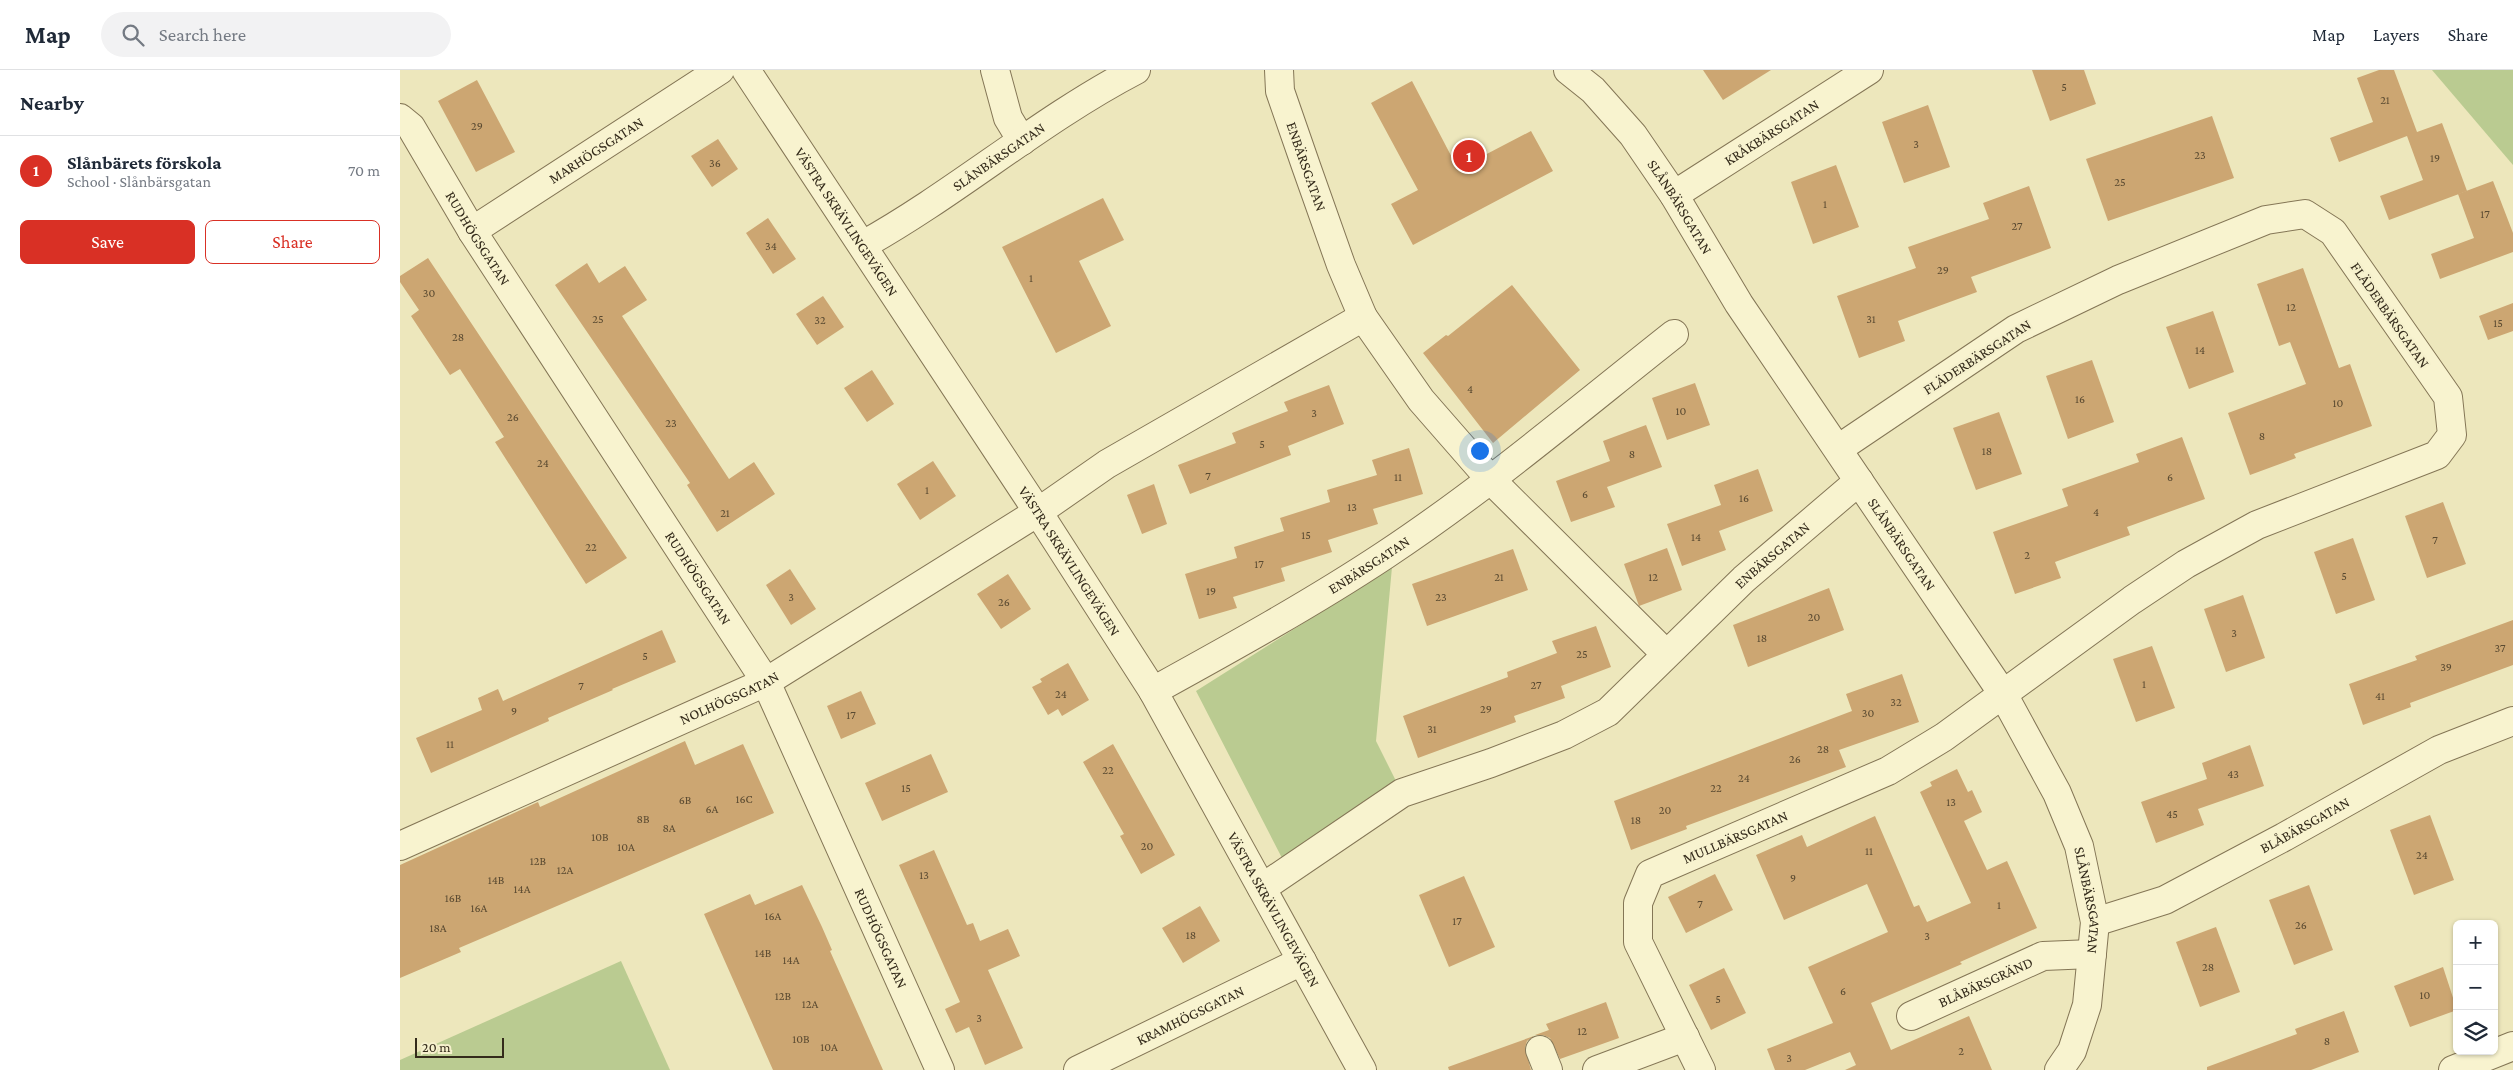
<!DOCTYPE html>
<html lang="en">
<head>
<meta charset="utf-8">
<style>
  :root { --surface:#fff; --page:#f2f2f3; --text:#1f2937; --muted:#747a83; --line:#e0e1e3; --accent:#d93025 }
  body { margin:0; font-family:"Crimson Pro",serif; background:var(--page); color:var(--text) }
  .controls { position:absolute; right:15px; bottom:15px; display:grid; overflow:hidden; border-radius:8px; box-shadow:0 1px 4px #0004 }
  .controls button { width:45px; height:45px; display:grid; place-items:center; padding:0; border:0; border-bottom:1px solid var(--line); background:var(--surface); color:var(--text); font:25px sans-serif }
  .scale { position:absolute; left:15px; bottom:12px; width:89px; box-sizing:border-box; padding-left:5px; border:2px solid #342b1b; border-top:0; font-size:14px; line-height:18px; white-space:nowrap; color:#342b1b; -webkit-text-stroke:4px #f5f0cc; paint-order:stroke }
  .you { position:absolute; left:1079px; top:380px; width:18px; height:18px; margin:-12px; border:4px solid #fff; border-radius:50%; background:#1a73e8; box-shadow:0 0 0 8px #1a73e833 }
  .badge { display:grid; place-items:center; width:32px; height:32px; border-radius:50%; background:var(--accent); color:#fff; font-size:16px; font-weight:700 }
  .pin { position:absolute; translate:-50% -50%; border:2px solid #fff; box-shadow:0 1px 5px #0006 }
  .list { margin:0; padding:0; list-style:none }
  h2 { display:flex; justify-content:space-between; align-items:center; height:65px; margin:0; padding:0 20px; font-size:21px }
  h2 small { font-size:16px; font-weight:400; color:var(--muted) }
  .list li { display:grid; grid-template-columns:32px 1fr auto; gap:15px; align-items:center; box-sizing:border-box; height:70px; padding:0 20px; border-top:1px solid var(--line) }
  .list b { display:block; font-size:19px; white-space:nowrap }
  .list p { margin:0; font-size:16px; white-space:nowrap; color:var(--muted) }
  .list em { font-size:16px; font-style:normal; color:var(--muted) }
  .actions { display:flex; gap:10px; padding:15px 20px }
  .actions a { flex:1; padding:11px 0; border:1px solid var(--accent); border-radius:8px; text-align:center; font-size:18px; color:var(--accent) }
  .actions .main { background:var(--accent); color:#fff }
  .icon { flex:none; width:28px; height:28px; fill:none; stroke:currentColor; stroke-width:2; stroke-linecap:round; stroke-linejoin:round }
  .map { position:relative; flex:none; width:2113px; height:1000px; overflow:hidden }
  header { display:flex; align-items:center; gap:30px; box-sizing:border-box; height:70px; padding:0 25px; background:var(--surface); border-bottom:1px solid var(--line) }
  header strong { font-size:24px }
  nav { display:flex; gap:28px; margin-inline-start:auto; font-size:18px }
  .search { width:350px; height:45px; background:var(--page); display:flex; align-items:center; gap:12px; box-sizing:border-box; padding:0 18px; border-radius:28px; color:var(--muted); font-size:19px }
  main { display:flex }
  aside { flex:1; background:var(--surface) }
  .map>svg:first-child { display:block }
  .green { fill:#bacb91 }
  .building { fill:#cca672 }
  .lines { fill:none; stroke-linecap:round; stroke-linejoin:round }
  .minor-casing { stroke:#847656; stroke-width:30 }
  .minor { stroke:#f8f3cf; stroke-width:28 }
  .labels { text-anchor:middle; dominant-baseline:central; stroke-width:4.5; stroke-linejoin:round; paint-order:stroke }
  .number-label { font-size:12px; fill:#5a4a31 }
  .street-label { font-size:15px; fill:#342b1b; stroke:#f5f0cc }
</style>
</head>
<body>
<header>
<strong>Map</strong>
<div class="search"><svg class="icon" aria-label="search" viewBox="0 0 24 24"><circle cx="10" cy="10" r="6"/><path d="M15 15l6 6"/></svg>Search here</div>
<nav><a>Map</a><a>Layers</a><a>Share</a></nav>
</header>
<main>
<aside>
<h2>Nearby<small></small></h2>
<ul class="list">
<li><span class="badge">1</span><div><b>Slånbärets förskola</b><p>School · Slånbärsgatan</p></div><em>70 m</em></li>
</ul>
<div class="actions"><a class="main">Save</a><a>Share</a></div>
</aside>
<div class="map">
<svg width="2113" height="1000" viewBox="0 0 2113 1000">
  <rect width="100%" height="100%" fill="#ede7bc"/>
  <g class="green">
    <path d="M 2032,0 L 2113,0 L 2113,95 Z"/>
    <path d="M 992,497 L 976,671 L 996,711 L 882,788 L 796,621 Z"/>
    <path d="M 221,891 L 270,1000 L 0,1000 L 0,990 Z"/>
  </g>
  <g class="building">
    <path d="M 1303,0 L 1371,0 L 1323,30 Z"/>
    <path d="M 1632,0 L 1684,0 L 1696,34 L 1650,51 Z"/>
    <path d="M 1979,0 L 1994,0 L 2017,62 L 2042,53 L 2067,121 L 1989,150 L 1980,126 L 2023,110 L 2007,66 L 1939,92 L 1930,68 L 1973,52 L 1957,8 Z"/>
    <path d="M 77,10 L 115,82 L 76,102 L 38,31 Z"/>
    <path d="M 1012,11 L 1058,99 L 1131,61 L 1153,101 L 1013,175 L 991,134 L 1018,120 L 971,33 Z"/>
    <path d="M 1528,35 L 1550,97 L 1504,113 L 1482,52 Z"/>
    <path d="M 1812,46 L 1834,108 L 1708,151 L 1686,89 Z"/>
    <path d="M 318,69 L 338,99 L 312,117 L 291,86 Z"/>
    <path d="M 1436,95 L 1459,157 L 1413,174 L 1391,112 Z"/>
    <path d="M 2093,111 L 2113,163 L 2113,182 L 2040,209 L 2031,184 L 2074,168 L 2058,124 Z"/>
    <path d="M 1629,116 L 1651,178 L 1571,207 L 1577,222 L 1498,251 L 1505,271 L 1459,288 L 1437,226 L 1516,198 L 1508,177 L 1589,149 L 1583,133 Z"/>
    <path d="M 703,128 L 724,170 L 679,191 L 711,256 L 656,283 L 602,177 Z"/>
    <path d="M 368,148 L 396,189 L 373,204 L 346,163 Z"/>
    <path d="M 28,188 L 227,488 L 186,514 L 95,372 L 104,367 L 60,299 L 50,305 L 11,246 L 19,240 L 0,212 L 0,206 Z"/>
    <path d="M 187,193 L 199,213 L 225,196 L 247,230 L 222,246 L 329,409 L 354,392 L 375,424 L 317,462 L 287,415 L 290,413 L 155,215 Z"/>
    <path d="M 1903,198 L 1939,298 L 1950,294 L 1972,356 L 1894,384 L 1896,388 L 1850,405 L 1828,343 L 1906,314 L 1890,272 L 1879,276 L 1857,214 Z"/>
    <path d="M 1112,215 L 1180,300 L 1093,373 L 1023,283 L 1046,265 L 1048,266 Z"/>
    <path d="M 423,226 L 444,257 L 417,275 L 396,244 Z"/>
    <path d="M 2113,233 L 2113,261 L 2088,270 L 2079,246 Z"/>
    <path d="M 1813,241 L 1834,302 L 1789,319 L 1766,257 Z"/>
    <path d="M 1692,290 L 1714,352 L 1668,369 L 1646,306 Z"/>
    <path d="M 472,300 L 494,334 L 467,352 L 444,318 Z"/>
    <path d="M 1295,313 L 1310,355 L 1267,370 L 1252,328 Z"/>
    <path d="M 929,315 L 944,354 L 888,376 L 891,385 L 790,424 L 778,395 L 836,373 L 832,363 L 888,341 L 884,332 Z"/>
    <path d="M 1599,342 L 1622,404 L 1576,420 L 1553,358 Z"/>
    <path d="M 1246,355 L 1262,397 L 1207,417 L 1215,437 L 1171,452 L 1156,411 L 1210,391 L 1203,371 Z"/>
    <path d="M 1782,367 L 1805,429 L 1727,457 L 1730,465 L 1655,492 L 1661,508 L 1615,524 L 1593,462 L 1668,436 L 1662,419 L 1739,392 L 1736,384 Z"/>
    <path d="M 1009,378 L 1023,424 L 973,439 L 978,454 L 928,470 L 932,482 L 881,498 L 885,511 L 833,527 L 837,538 L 799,549 L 785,504 L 837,488 L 834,477 L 884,461 L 880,448 L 930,432 L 927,420 L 977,405 L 972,390 Z"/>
    <path d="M 533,391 L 556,426 L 520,450 L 497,414 Z"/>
    <path d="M 1358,399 L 1373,441 L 1319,461 L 1326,480 L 1282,496 L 1267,454 L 1321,435 L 1314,415 Z"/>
    <path d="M 754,414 L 767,454 L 742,464 L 727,425 Z"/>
    <path d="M 2043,432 L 2066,494 L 2027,508 L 2005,446 Z"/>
    <path d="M 1953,468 L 1975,530 L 1936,544 L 1914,482 Z"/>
    <path d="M 1267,478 L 1282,520 L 1239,536 L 1224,494 Z"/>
    <path d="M 1113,479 L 1128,520 L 1027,556 L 1012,514 Z"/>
    <path d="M 390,499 L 416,539 L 391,555 L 366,515 Z"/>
    <path d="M 608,504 L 631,539 L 601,559 L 577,524 Z"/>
    <path d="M 1429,518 L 1444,560 L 1348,597 L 1333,555 Z"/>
    <path d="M 1843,525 L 1865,588 L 1826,602 L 1804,539 Z"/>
    <path d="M 2113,550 L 2113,595 L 2010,633 L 2011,637 L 1963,655 L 1949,614 L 2017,590 L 2015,586 Z"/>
    <path d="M 1196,556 L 1211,597 L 1161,616 L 1165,628 L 1114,646 L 1116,652 L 1018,688 L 1003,646 L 1108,607 L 1107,602 L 1157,583 L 1152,571 Z"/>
    <path d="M 262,560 L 276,592 L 212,619 L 213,620 L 148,648 L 149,651 L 31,703 L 16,668 L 82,640 L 78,628 L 98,619 L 103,631 Z"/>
    <path d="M 1752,576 L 1775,638 L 1736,652 L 1713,589 Z"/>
    <path d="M 668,593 L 689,630 L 662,646 L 658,639 L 648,645 L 632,617 L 642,612 L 640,609 Z"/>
    <path d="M 1502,604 L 1519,652 L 1439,680 L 1446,697 L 1286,756 L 1287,759 L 1231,780 L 1214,731 L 1452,641 L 1446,624 Z"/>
    <path d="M 461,621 L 476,654 L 441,669 L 427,636 Z"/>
    <path d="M 285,671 L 295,695 L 343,674 L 374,743 L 59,878 L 61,882 L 0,908 L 0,795 L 138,732 L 140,737 Z"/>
    <path d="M 713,674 L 775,785 L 741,804 L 720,766 L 724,764 L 683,692 Z"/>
    <path d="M 1850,675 L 1864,716 L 1798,739 L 1804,755 L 1756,773 L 1741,732 L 1807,709 L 1802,693 Z"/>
    <path d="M 531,684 L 548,722 L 482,751 L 465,713 Z"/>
    <path d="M 1557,699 L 1568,722 L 1572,720 L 1582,742 L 1564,751 L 1587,800 L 1607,791 L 1637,858 L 1560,892 L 1562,894 L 1471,933 L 1491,980 L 1569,946 L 1592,1000 L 1445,1000 L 1456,995 L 1450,982 L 1405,1000 L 1375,1000 L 1367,979 L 1433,953 L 1408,897 L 1488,862 L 1467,814 L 1384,850 L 1356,785 L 1402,765 L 1407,777 L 1475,746 L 1514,837 L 1519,835 L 1527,852 L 1571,833 L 1520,722 L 1532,716 L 1530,712 Z"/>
    <path d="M 2030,745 L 2054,810 L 2014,825 L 1990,760 Z"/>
    <path d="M 534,780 L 567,855 L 573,853 L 580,871 L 608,859 L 620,886 L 588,900 L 623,978 L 585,995 L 569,957 L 556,963 L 545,939 L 560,932 L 499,795 Z"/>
    <path d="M 1315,804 L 1333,840 L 1286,863 L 1268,827 Z"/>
    <path d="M 1064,806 L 1095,877 L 1049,897 L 1019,825 Z"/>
    <path d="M 402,815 L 422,857 L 432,880 L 430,881 L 483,1000 L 373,1000 L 304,844 L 350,824 L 355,835 Z"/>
    <path d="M 1909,815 L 1933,880 L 1894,895 L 1869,830 Z"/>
    <path d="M 800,836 L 820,871 L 783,893 L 762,858 Z"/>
    <path d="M 1816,857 L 1840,922 L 1800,937 L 1776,872 Z"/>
    <path d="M 2043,897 L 2057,940 L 2010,957 L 1994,916 Z"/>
    <path d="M 1324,898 L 1346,943 L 1311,960 L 1289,915 Z"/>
    <path d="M 1206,932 L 1219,968 L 1160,989 L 1150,968 L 1143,965 L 1135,965 L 1149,960 L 1146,954 Z"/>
    <path d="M 1944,941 L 1959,982 L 1911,1000 L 1807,1000 L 1807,997 L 1897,964 L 1895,959 Z"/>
    <path d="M 1134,966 L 1127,971 L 1125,978 L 1131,1000 L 1049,1000 L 1048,997 Z"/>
  </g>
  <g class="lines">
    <g class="minor-casing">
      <g id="minor">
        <path id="s1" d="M 346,0 L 638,442 L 753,621 L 962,1000"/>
        <path d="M 595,0 L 608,48 L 622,71"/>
        <path id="s2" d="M 879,0 L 880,21 L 906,96 L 941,195 L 963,247 L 1021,330 L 1090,409 L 1266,584"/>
        <path id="s3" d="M 1168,0 L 1193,20 L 1233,65 L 1274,125 L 1339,234 L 1603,624 L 1657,723 L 1679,776 L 1695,852 L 1687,935 L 1672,981 L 1659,1000"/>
        <path id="s4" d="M 0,48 L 11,57 L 72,161 L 366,612 L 540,1000"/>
        <path id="s5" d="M 1274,125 L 1469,0"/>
        <path id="s6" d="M 72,161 L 320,0"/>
        <path id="s7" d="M 463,175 C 558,122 640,50 736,0"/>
        <path id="s8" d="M 753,621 C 831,578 911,534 985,485 C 1086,418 1179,339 1274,264"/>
        <path id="s9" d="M 0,776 L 366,612 L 638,442 L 707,394 L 963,247"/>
        <path id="s10" d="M 862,818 L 1002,723 L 1091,693 L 1164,665 L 1208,642 L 1344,509 L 1459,411"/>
        <path id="s11" d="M 1695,852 L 1765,830 L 1884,767 L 2039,680 L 2113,651"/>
        <path id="s12" d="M 1511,946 L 1643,886 L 1692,884"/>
        <path d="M 1140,980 L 1148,1000"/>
        <path id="s13" d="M 678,1000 L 902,891"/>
        <path d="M 1197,1000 L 1285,967"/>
        <path id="s14" d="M 1301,1000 L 1238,872 L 1238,833 L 1250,804 L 1488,701 L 1544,667 L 1732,530 L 1786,494 L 1857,455 L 2037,385 L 2052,365 L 2048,327 L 1933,162 L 1905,144 L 1866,150 L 1718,210 L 1616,259 L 1438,379"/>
        <path d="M 2053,1000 L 2113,976"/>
      </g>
    </g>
    <use href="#minor" class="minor"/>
  </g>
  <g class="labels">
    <g class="number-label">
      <text x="1664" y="17">5</text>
      <text x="1985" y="30">21</text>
      <text x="77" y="56">29</text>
      <text x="1516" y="74">3</text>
      <text x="1800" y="85">23</text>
      <text x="2035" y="88">19</text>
      <text x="315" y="93">36</text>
      <text x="1720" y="112">25</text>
      <text x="1425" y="134">1</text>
      <text x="2085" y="144">17</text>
      <text x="1617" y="156">27</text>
      <text x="371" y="176">34</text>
      <text x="1543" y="200">29</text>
      <text x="631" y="208">1</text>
      <text x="29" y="223">30</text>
      <text x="1891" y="237">12</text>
      <text x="198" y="249">25</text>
      <text x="1471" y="249">31</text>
      <text x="420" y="250">32</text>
      <text x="2098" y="253">15</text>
      <text x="58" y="267">28</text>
      <text x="1800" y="280">14</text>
      <text x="1070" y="319">4</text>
      <text x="1680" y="329">16</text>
      <text x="1938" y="333">10</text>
      <text x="1281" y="341">10</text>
      <text x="914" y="343">3</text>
      <text x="113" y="347">26</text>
      <text x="271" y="353">23</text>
      <text x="1862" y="366">8</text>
      <text x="862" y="374">5</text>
      <text x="1587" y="381">18</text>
      <text x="1232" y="384">8</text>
      <text x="143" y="393">24</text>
      <text x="808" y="406">7</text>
      <text x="998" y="407">11</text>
      <text x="1770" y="407">6</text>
      <text x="527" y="420">1</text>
      <text x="1185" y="424">6</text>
      <text x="1344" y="428">16</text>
      <text x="952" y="437">13</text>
      <text x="1696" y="442">4</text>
      <text x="325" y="443">21</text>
      <text x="906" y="465">15</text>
      <text x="1296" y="467">14</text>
      <text x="2035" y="470">7</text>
      <text x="191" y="477">22</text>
      <text x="1627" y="485">2</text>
      <text x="859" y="494">17</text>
      <text x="1944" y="506">5</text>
      <text x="1099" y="507">21</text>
      <text x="1253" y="507">12</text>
      <text x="811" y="521">19</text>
      <text x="391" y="527">3</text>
      <text x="1041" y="527">23</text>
      <text x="604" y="532">26</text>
      <text x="1414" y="547">20</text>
      <text x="1834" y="563">3</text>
      <text x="1362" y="568">18</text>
      <text x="2100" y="578">37</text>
      <text x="1182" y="584">25</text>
      <text x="245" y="586">5</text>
      <text x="2046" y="597">39</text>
      <text x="1744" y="614">1</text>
      <text x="1136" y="615">27</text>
      <text x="181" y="616">7</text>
      <text x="661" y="624">24</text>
      <text x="1980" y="626">41</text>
      <text x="1496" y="632">32</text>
      <text x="1086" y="639">29</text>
      <text x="114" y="641">9</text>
      <text x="1468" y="643">30</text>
      <text x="451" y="645">17</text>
      <text x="1032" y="659">31</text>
      <text x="50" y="674">11</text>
      <text x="1423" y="679">28</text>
      <text x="1395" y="689">26</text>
      <text x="708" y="700">22</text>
      <text x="1833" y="704">43</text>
      <text x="1344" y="708">24</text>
      <text x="506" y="718">15</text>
      <text x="1316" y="718">22</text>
      <text x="344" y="729">16C</text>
      <text x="285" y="730">6B</text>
      <text x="1551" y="732">13</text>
      <text x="312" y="739">6A</text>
      <text x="1265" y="740">20</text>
      <text x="1772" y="744">45</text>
      <text x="243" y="749">8B</text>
      <text x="1236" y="750">18</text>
      <text x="269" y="758">8A</text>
      <text x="200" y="767">10B</text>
      <text x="747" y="776">20</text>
      <text x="226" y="777">10A</text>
      <text x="1469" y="781">11</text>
      <text x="2022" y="785">24</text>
      <text x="138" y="791">12B</text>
      <text x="165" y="800">12A</text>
      <text x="524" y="805">13</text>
      <text x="1393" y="808">9</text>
      <text x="96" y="810">14B</text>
      <text x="122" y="819">14A</text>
      <text x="53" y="828">16B</text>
      <text x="1300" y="834">7</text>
      <text x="1599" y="835">1</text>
      <text x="79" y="838">16A</text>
      <text x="373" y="846">16A</text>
      <text x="1057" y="851">17</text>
      <text x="1901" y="855">26</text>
      <text x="38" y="858">18A</text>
      <text x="791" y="865">18</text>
      <text x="1527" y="866">3</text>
      <text x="363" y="883">14B</text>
      <text x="391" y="890">14A</text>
      <text x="1808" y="897">28</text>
      <text x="1443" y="921">6</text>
      <text x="2025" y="925">10</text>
      <text x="383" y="926">12B</text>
      <text x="1318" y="929">5</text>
      <text x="410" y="934">12A</text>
      <text x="579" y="948">3</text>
      <text x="1182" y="961">12</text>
      <text x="401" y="969">10B</text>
      <text x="1927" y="971">8</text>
      <text x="429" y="977">10A</text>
      <text x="1561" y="981">2</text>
      <text x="1389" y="988">3</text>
    </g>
    <g class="street-label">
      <text stroke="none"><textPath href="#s5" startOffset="116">KRÅKBÄRSGATAN</textPath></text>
      <text stroke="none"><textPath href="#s6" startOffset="148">MARHÖGSGATAN</textPath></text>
      <text stroke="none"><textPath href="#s7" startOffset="162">SLÅNBÄRSGATAN</textPath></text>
      <text stroke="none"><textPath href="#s2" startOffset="101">ENBÄRSGATAN</textPath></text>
      <text stroke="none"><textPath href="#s3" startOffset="178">SLÅNBÄRSGATAN</textPath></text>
      <text stroke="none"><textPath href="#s1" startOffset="182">VÄSTRA SKRÄVLINGEVÄGEN</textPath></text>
      <text stroke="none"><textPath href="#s4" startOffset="144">RUDHÖGSGATAN</textPath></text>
      <text transform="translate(1990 245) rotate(55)">FLÄDERBÄRSGATAN</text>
      <text transform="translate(1577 287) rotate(-33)">FLÄDERBÄRSGATAN</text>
      <text stroke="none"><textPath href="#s3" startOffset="582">SLÅNBÄRSGATAN</textPath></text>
      <text stroke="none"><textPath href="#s10" startOffset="618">ENBÄRSGATAN</textPath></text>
      <text stroke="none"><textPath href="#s1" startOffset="588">VÄSTRA SKRÄVLINGEVÄGEN</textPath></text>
      <text stroke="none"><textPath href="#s8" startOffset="250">ENBÄRSGATAN</textPath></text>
      <text stroke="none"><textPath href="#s4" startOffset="549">RUDHÖGSGATAN</textPath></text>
      <text stroke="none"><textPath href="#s9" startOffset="361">NOLHÖGSGATAN</textPath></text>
      <text stroke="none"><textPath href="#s11" startOffset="232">BLÅBÄRSGATAN</textPath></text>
      <text stroke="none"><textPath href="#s14" startOffset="306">MULLBÄRSGATAN</textPath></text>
      <text stroke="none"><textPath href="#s3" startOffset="988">SLÅNBÄRSGATAN</textPath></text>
      <text stroke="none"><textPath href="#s1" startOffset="992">VÄSTRA SKRÄVLINGEVÄGEN</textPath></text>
      <text stroke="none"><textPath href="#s4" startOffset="954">RUDHÖGSGATAN</textPath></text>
      <text stroke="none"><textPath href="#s12" startOffset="82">BLÅBÄRSGRÄND</textPath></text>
      <text stroke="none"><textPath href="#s13" startOffset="125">KRAMHÖGSGATAN</textPath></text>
    </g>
  </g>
</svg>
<div class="controls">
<button>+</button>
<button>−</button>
<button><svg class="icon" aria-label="layers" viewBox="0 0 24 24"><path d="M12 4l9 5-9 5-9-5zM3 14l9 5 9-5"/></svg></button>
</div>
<div class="scale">20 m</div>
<div class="you"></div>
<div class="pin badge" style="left:1069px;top:86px">1</div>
</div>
</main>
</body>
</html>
